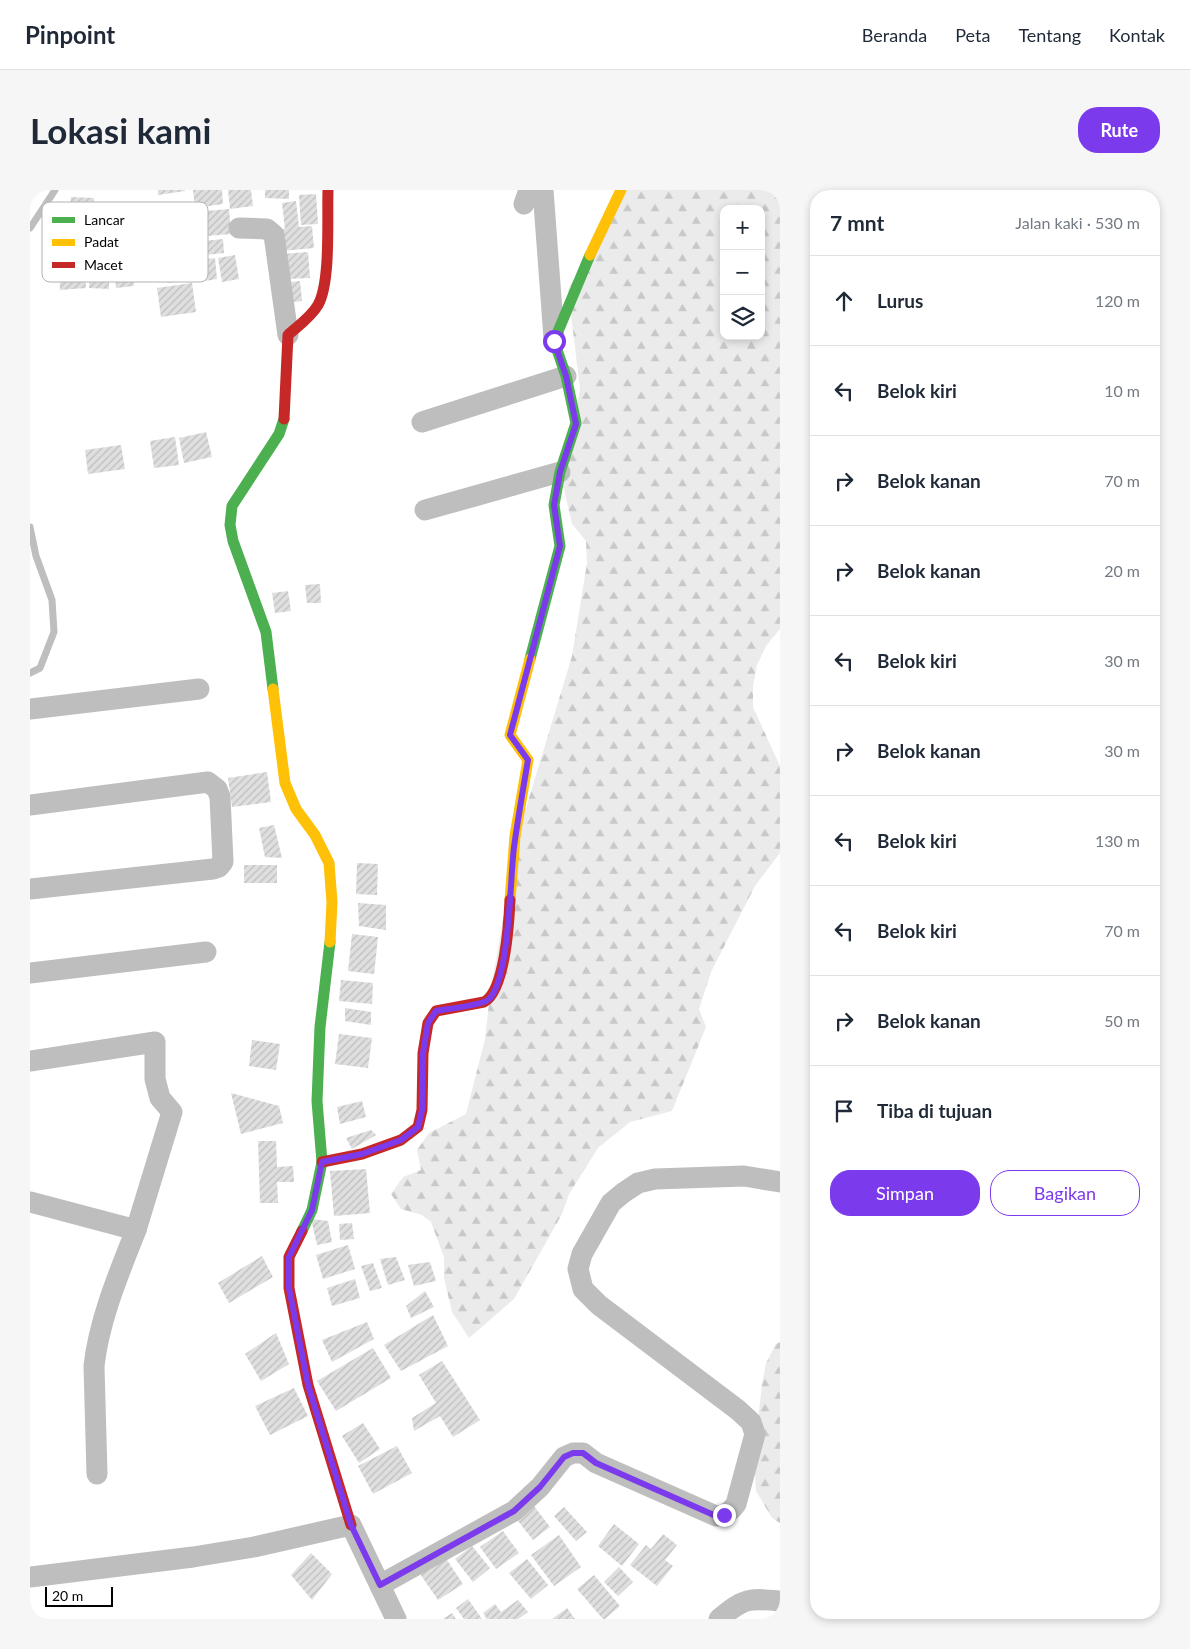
<!DOCTYPE html>
<html lang="id">
<head>
<meta charset="utf-8">
<style>
  :root { --surface:#fff; --page:#f6f6f7; --text:#1f2937; --muted:#747a83; --line:#e0e1e3; --accent:#7c3aed }
  body { margin:0; font-family:Lato,sans-serif; background:var(--page); color:var(--text) }
  .controls { position:absolute; right:15px; top:15px; display:grid; overflow:hidden; border-radius:10px; box-shadow:0 2px 8px #0003 }
  .controls button { width:45px; height:45px; display:grid; place-items:center; padding:0; border:0; border-bottom:1px solid var(--line); background:var(--surface); color:var(--text); font:25px sans-serif }
  .scale { position:absolute; left:15px; bottom:12px; width:68px; box-sizing:border-box; padding-left:5px; border:2px solid #000; border-top:0; font-size:14px; line-height:18px; white-space:nowrap; color:#000; -webkit-text-stroke:4px #fff; paint-order:stroke }
  .stop { position:absolute; width:15px; height:15px; margin:-11px; border:4px solid #7c3aed; border-radius:50%; background:#fff }
  .stop.end { background:#7c3aed; border-color:#fff; box-shadow:0 1px 5px #0008 }
  .list { margin:0; padding:0; list-style:none }
  h2 { display:flex; justify-content:space-between; align-items:center; height:65px; margin:0; padding:0 20px; font-size:21px }
  h2 small { font-size:16px; font-weight:400; color:var(--muted) }
  .list li { display:grid; grid-template-columns:32px 1fr auto; gap:15px; align-items:center; box-sizing:border-box; height:90px; padding:0 20px; border-top:1px solid var(--line) }
  .list b { display:block; font-size:19px; white-space:nowrap }
  .list em { font-size:16px; font-style:normal; color:var(--muted) }
  .actions { display:flex; gap:10px; padding:15px 20px }
  .actions a { flex:1; padding:11px 0; border:1px solid var(--accent); border-radius:20px; text-align:center; font-size:18px; color:var(--accent) }
  .actions .main { background:var(--accent); color:#fff }
  .icon { flex:none; width:28px; height:28px; fill:none; stroke:currentColor; stroke-width:2; stroke-linecap:round; stroke-linejoin:round }
  .map { position:relative; flex:none; width:750px; height:1429px; overflow:hidden; border-radius:20px }
  header { display:flex; align-items:center; gap:30px; box-sizing:border-box; height:70px; padding:0 25px; background:var(--surface); border-bottom:1px solid var(--line) }
  header strong { font-size:24px }
  nav { display:flex; gap:28px; margin-inline-start:auto; font-size:18px }
  .intro { display:flex; align-items:center; justify-content:space-between; box-sizing:border-box; height:120px; padding:0 30px }
  h1 { margin:0; font-size:35px }
  .button { padding:12px 22px; border-radius:20px; background:var(--accent); color:#fff; font-size:18px; font-weight:700 }
  main { display:flex; gap:30px; padding:0 30px }
  aside { flex:1; background:var(--surface); border-radius:20px; box-shadow:0 2px 8px #0003 }
  .map>svg:first-child { display:block }
  .forest { fill:url(#forest-firs); fill-rule:evenodd }
  .lines { fill:none; stroke-linecap:round; stroke-linejoin:round }
  .stream { stroke:#bebebe; stroke-width:7 }
  .building { fill:url(#building-hatch) }
  .street { stroke:#bebebe; stroke-width:21 }
  .fast { stroke:#4caf50; stroke-width:11 }
  .slow { stroke:#ffc107; stroke-width:11 }
  .jam { stroke:#c62828; stroke-width:11 }
  .route { stroke:#7c3aed; stroke-width:6 }
  .key { fill:#fff; stroke:#b2b2b2; stroke-width:1 }
  .key-label { font-size:14px; fill:#000 }
</style>
</head>
<body>
<header>
<strong>Pinpoint</strong>
<nav><a>Beranda</a><a>Peta</a><a>Tentang</a><a>Kontak</a></nav>
</header>
<div class="intro"><h1>Lokasi kami</h1><a class="button">Rute</a></div>
<main>
<div class="map">
<svg width="750" height="1429" viewBox="0 0 750 1429">
  <defs>
    <pattern id="forest-firs" width="22" height="20" patternUnits="userSpaceOnUse" patternTransform="scale(1.25)"><rect width="22" height="20" fill="#ebebeb"/><path d="M5 1l3.5 6h-7zM16 11l3.5 6h-7z" fill="#c8c8c8"/></pattern>
    <pattern id="building-hatch" width="6" height="6" patternUnits="userSpaceOnUse" patternTransform="scale(1.25)"><rect width="6" height="6" fill="#dfdfdf"/><path d="M-1 1l2-2M0 6l6-6M5 7l2-2" fill="none" stroke="#bebebe"/></pattern>
  </defs>
  <rect width="100%" height="100%" fill="#fff"/>
  <g class="forest">
    <path d="M 596,0 L 750,0 L 750,439 L 736,456 L 727,475 L 723,496 L 723,517 L 750,576 L 750,663 L 725,696 L 681,782 L 669,819 L 676,837 L 642,921 L 600,932 L 568,958 L 539,1004 L 532,1024 L 484,1109 L 439,1148 L 422,1122 L 414,1088 L 414,1067 L 401,1032 L 392,1025 L 371,1019 L 361,1004 L 373,987 L 391,980 L 387,960 L 399,943 L 436,924 L 455,849 L 460,805 L 487,648 L 542,466 L 557,373 L 556,351 L 542,334 L 533,295 L 550,199 L 538,100 ZM 694,19 L 731,19 L 731,146 L 694,146 Z"/>
    <path d="M 750,1152 L 750,1333 L 742,1328 L 726,1301 L 724,1264 L 732,1195 L 736,1173 L 746,1154 Z"/>
  </g>
  <g class="lines">
    <g class="stream">
      <path d="M 0,38 L 25,0"/>
      <path d="M 0,337 L 6,366 L 22,410 L 24,442 L 10,478 L 0,483"/>
    </g>
  </g>
  <g class="building">
    <path d="M 128,0 L 155,0 L 155,1 L 128,5 Z"/>
    <path d="M 163,0 L 192,0 L 193,14 L 165,18 Z"/>
    <path d="M 198,0 L 221,0 L 223,16 L 200,19 Z"/>
    <path d="M 235,0 L 259,0 L 259,9 L 235,8 Z"/>
    <path d="M 286,4 L 288,34 L 271,35 L 269,5 Z"/>
    <path d="M 41,7 L 64,8 L 63,30 L 39,28 Z"/>
    <path d="M 266,11 L 269,37 L 282,36 L 284,58 L 252,61 L 250,39 L 255,39 L 252,13 Z"/>
    <path d="M 175,18 L 176,21 L 199,19 L 201,44 L 153,48 L 150,20 Z"/>
    <path d="M 193,49 L 194,63 L 166,66 L 165,52 Z"/>
    <path d="M 278,62 L 280,88 L 255,89 L 253,64 Z"/>
    <path d="M 205,65 L 209,89 L 192,92 L 188,68 Z"/>
    <path d="M 102,66 L 104,96 L 86,98 L 84,67 Z"/>
    <path d="M 185,68 L 187,89 L 169,92 L 167,70 Z"/>
    <path d="M 54,70 L 56,98 L 30,100 L 29,72 Z"/>
    <path d="M 60,70 L 79,70 L 79,99 L 59,98 Z"/>
    <path d="M 161,70 L 163,90 L 137,93 L 134,73 Z"/>
    <path d="M 270,91 L 272,111 L 256,113 L 253,93 Z"/>
    <path d="M 162,93 L 166,122 L 131,127 L 127,98 Z"/>
    <path d="M 176,242 L 182,267 L 154,273 L 149,248 Z"/>
    <path d="M 145,247 L 149,275 L 124,278 L 120,251 Z"/>
    <path d="M 91,255 L 95,279 L 58,284 L 55,260 Z"/>
    <path d="M 290,394 L 291,413 L 277,413 L 275,395 Z"/>
    <path d="M 258,401 L 261,421 L 245,423 L 242,403 Z"/>
    <path d="M 237,582 L 241,612 L 202,617 L 198,588 Z"/>
    <path d="M 244,635 L 252,668 L 235,667 L 229,638 Z"/>
    <path d="M 327,673 L 348,674 L 347,705 L 326,704 Z"/>
    <rect x="214" y="675" width="33" height="18"/>
    <path d="M 328,713 L 356,715 L 356,740 L 329,736 Z"/>
    <path d="M 322,744 L 348,747 L 344,784 L 318,781 Z"/>
    <path d="M 311,790 L 343,793 L 342,814 L 309,811 Z"/>
    <path d="M 315,818 L 341,822 L 341,835 L 315,831 Z"/>
    <path d="M 309,844 L 342,848 L 338,878 L 305,874 Z"/>
    <path d="M 222,850 L 250,854 L 246,880 L 219,876 Z"/>
    <path d="M 201,903 L 249,916 L 253,933 L 211,944 Z"/>
    <path d="M 332,911 L 336,927 L 310,934 L 307,917 Z"/>
    <path d="M 341,940 L 346,945 L 322,959 L 316,948 Z"/>
    <path d="M 228,951 L 246,951 L 247,977 L 263,976 L 264,992 L 247,992 L 248,1013 L 230,1013 Z"/>
    <path d="M 336,979 L 340,1023 L 304,1026 L 300,981 Z"/>
    <path d="M 281,1029 L 298,1031 L 302,1052 L 287,1055 Z"/>
    <path d="M 322,1033 L 324,1049 L 310,1050 L 309,1034 Z"/>
    <path d="M 318,1055 L 325,1079 L 293,1089 L 286,1065 Z"/>
    <path d="M 232,1066 L 243,1087 L 199,1113 L 188,1093 Z"/>
    <path d="M 366,1067 L 375,1090 L 358,1095 L 350,1069 Z"/>
    <path d="M 400,1072 L 406,1091 L 384,1096 L 378,1075 Z"/>
    <path d="M 343,1073 L 352,1098 L 340,1101 L 331,1076 Z"/>
    <path d="M 325,1089 L 330,1108 L 302,1116 L 297,1098 Z"/>
    <path d="M 395,1101 L 404,1117 L 381,1128 L 376,1116 Z"/>
    <path d="M 403,1125 L 418,1156 L 371,1181 L 354,1155 Z"/>
    <path d="M 337,1132 L 344,1149 L 302,1172 L 292,1150 Z"/>
    <path d="M 246,1143 L 259,1174 L 231,1191 L 215,1164 Z"/>
    <path d="M 343,1158 L 361,1188 L 306,1221 L 287,1191 Z"/>
    <path d="M 412,1171 L 450,1230 L 423,1247 L 410,1226 L 384,1241 L 382,1228 L 406,1213 L 389,1185 Z"/>
    <path d="M 264,1198 L 278,1226 L 240,1245 L 225,1216 Z"/>
    <path d="M 333,1233 L 350,1259 L 329,1273 L 312,1246 Z"/>
    <path d="M 367,1256 L 382,1283 L 343,1304 L 328,1276 Z"/>
    <path d="M 501,1312 L 520,1337 L 503,1350 L 484,1326 Z"/>
    <path d="M 534,1317 L 557,1342 L 546,1351 L 524,1326 Z"/>
    <path d="M 584,1334 L 609,1354 L 592,1376 L 568,1356 Z"/>
    <path d="M 473,1341 L 489,1363 L 466,1379 L 450,1357 Z"/>
    <path d="M 633,1344 L 647,1355 L 635,1370 L 643,1376 L 627,1396 L 600,1375 L 616,1355 L 621,1359 Z"/>
    <path d="M 529,1345 L 551,1377 L 524,1396 L 501,1365 Z"/>
    <path d="M 442,1356 L 460,1378 L 443,1392 L 425,1369 Z"/>
    <path d="M 281,1363 L 302,1384 L 282,1410 L 261,1385 Z"/>
    <path d="M 415,1367 L 433,1394 L 408,1410 L 390,1384 Z"/>
    <path d="M 497,1369 L 518,1395 L 501,1409 L 479,1383 Z"/>
    <path d="M 589,1377 L 603,1392 L 588,1406 L 574,1392 Z"/>
    <path d="M 564,1385 L 590,1416 L 575,1429 L 573,1429 L 547,1399 Z"/>
    <path d="M 438,1409 L 452,1429 L 434,1429 L 426,1418 Z"/>
    <path d="M 488,1410 L 498,1422 L 488,1429 L 457,1429 L 453,1423 L 465,1414 L 471,1422 Z"/>
    <path d="M 537,1418 L 545,1429 L 522,1429 Z"/>
    <path d="M 422,1423 L 426,1429 L 413,1429 Z"/>
  </g>
  <g class="lines">
    <g class="street">
      <path d="M 513,0 L 524,148"/>
      <path d="M 494,14 L 499,0"/>
      <path d="M 209,38 L 237,39 L 244,45 L 258,145"/>
      <path d="M 392,232 L 536,186"/>
      <path d="M 395,320 L 530,282"/>
      <path d="M 0,519 L 169,499"/>
      <path d="M 0,615 L 178,592 L 187,599 L 190,607 L 193,672 L 189,677 L 183,679 L 0,699"/>
      <path d="M 0,783 L 176,762"/>
      <path d="M 0,871 L 125,852 L 125,889 L 130,908 L 142,922 L 106,1040"/>
      <path d="M 0,1012 L 106,1040 C 89,1083 69,1130 64,1176 L 67,1284"/>
      <path d="M 0,1387 L 163,1367 L 224,1357 L 321,1335 L 366,1429"/>
      <path d="M 350,1395 L 484,1321 L 510,1297 L 534,1267 L 543,1263 L 553,1263 L 566,1273 L 686,1326 C 696,1325 700,1322 706,1314 L 725,1244 L 721,1232 L 708,1220 L 569,1115 L 553,1099 L 548,1079 L 552,1064 L 581,1013 L 593,1003 L 608,993 L 625,989 L 714,986 L 750,992"/>
      <path d="M 689,1429 C 714,1408 718,1408 750,1411"/>
    </g>
    <g class="fast">
      <path d="M 500,469 L 530,356 L 524,315 L 530,282 L 546,233 L 536,186 L 524,151 L 560,65"/>
      <path d="M 243,499 L 236,442 L 203,351 L 200,335 L 202,316 L 249,244 L 254,229"/>
      <path d="M 272,1041 L 282,1020 L 292,972 L 287,911 L 290,837 L 300,752"/>
    </g>
    <g class="slow">
      <path d="M 560,65 L 591,0"/>
      <path d="M 243,499 L 255,593 L 266,619 L 285,645 L 299,673 L 302,712 L 300,752"/>
      <path d="M 480,710 L 485,646 L 498,570 L 480,545 L 500,469"/>
    </g>
    <g class="jam">
      <path d="M 254,229 L 258,145 C 268,136 281,127 288,115 C 301,92 297,28 298,0"/>
      <path d="M 292,972 L 332,964 L 371,950 L 388,937 L 392,920 L 393,863 L 398,833 L 406,821 L 454,812 C 475,801 479,732 480,710"/>
      <path d="M 272,1041 L 259,1067 L 259,1098 L 278,1195 L 321,1335"/>
    </g>
  </g>
  <g class="lines">
    <path class="route" d="M 524,151 L 536,186 L 546,234 L 530,282 L 524,315 L 530,356 L 480,545 L 498,570 C 493,599 488,628 484,657 C 480,687 480,792 458,810 C 452,815 417,819 406,821 L 398,833 L 393,863 L 392,920 L 388,937 L 371,950 L 332,964 L 292,972 L 282,1020 L 259,1067 L 259,1098 L 278,1195 L 321,1335 L 350,1395 L 484,1321 L 510,1297 L 534,1267 L 543,1263 L 553,1263 L 566,1273 L 686,1326 L 694,1325"/>
  </g>
  <rect x="12" y="12" width="166" height="80" rx="8" class="key"/>
  <rect x="22" y="27" width="23" height="6" fill="#4caf50"/>
  <rect x="22" y="49" width="23" height="7" fill="#ffc107"/>
  <rect x="22" y="72" width="23" height="6" fill="#c62828"/>
  <g class="key-label">
    <text x="54" y="35">Lancar</text>
    <text x="54" y="57">Padat</text>
    <text x="54" y="80">Macet</text>
  </g>
</svg>
<div class="controls">
<button>+</button>
<button>−</button>
<button><svg class="icon" aria-label="layers" viewBox="0 0 24 24"><path d="M12 4l9 5-9 5-9-5zM3 14l9 5 9-5"/></svg></button>
</div>
<div class="scale">20 m</div>
<div class="stop" style="left:524px;top:151px"></div>
<div class="stop end" style="left:694px;top:1325px"></div>
</div>
<aside>
<h2>7 mnt<small>Jalan kaki · 530 m</small></h2>
<ul class="list">
<li><svg class="icon" aria-label="ahead" viewBox="0 0 24 24"><path d="M12 20V5M6 11l6-6 6 6"/></svg><div><b>Lurus</b></div><em>120 m</em></li>
<li><svg class="icon" aria-label="left" viewBox="0 0 24 24"><path d="M17 20v-9H6M10 6l-5 5 5 5"/></svg><div><b>Belok kiri</b></div><em>10 m</em></li>
<li><svg class="icon" aria-label="right" viewBox="0 0 24 24"><path d="M7 20v-9h11M14 6l5 5-5 5"/></svg><div><b>Belok kanan</b></div><em>70 m</em></li>
<li><svg class="icon" aria-label="right" viewBox="0 0 24 24"><path d="M7 20v-9h11M14 6l5 5-5 5"/></svg><div><b>Belok kanan</b></div><em>20 m</em></li>
<li><svg class="icon" aria-label="left" viewBox="0 0 24 24"><path d="M17 20v-9H6M10 6l-5 5 5 5"/></svg><div><b>Belok kiri</b></div><em>30 m</em></li>
<li><svg class="icon" aria-label="right" viewBox="0 0 24 24"><path d="M7 20v-9h11M14 6l5 5-5 5"/></svg><div><b>Belok kanan</b></div><em>30 m</em></li>
<li><svg class="icon" aria-label="left" viewBox="0 0 24 24"><path d="M17 20v-9H6M10 6l-5 5 5 5"/></svg><div><b>Belok kiri</b></div><em>130 m</em></li>
<li><svg class="icon" aria-label="left" viewBox="0 0 24 24"><path d="M17 20v-9H6M10 6l-5 5 5 5"/></svg><div><b>Belok kiri</b></div><em>70 m</em></li>
<li><svg class="icon" aria-label="right" viewBox="0 0 24 24"><path d="M7 20v-9h11M14 6l5 5-5 5"/></svg><div><b>Belok kanan</b></div><em>50 m</em></li>
<li><svg class="icon" aria-label="arrive" viewBox="0 0 24 24"><path d="M6 21V4h12l-3 4 3 4H6"/></svg><div><b>Tiba di tujuan</b></div></li>
</ul>
<div class="actions"><a class="main">Simpan</a><a>Bagikan</a></div>
</aside>
</main>
</body>
</html>
